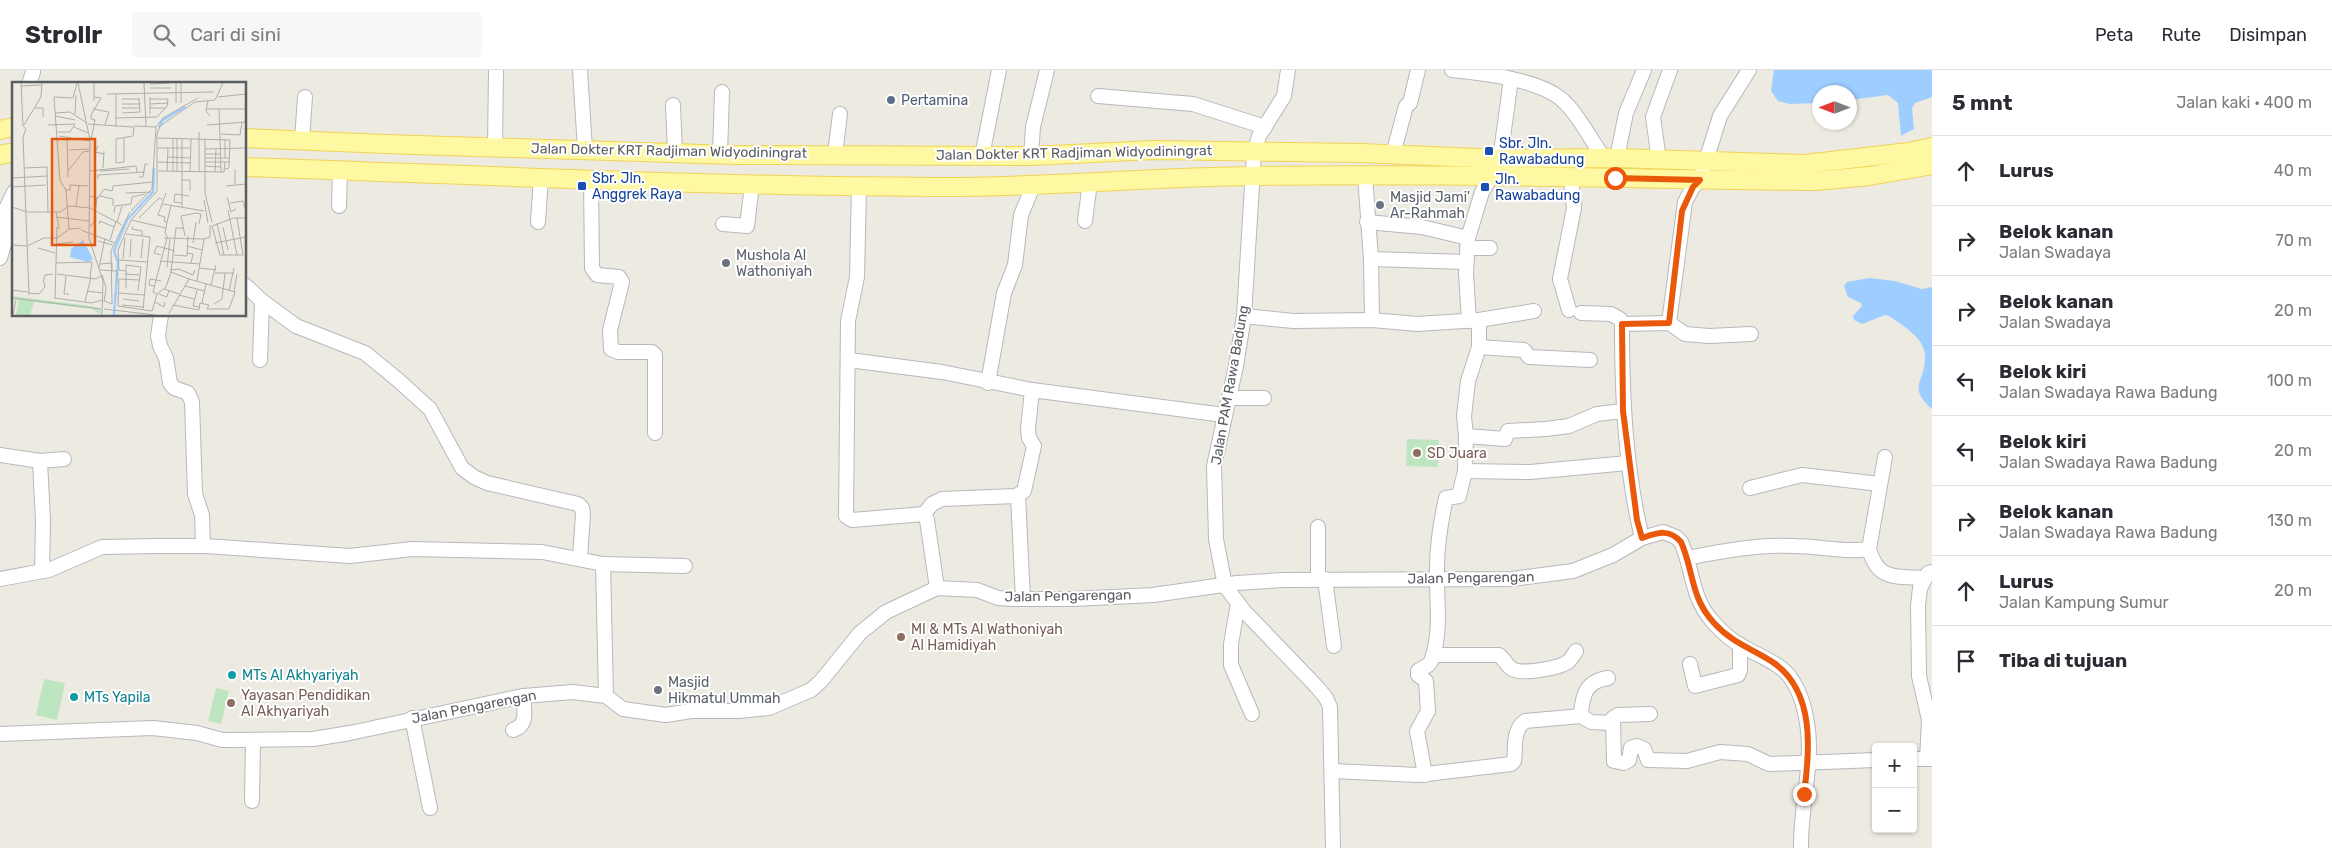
<!DOCTYPE html>
<html lang="id">
<head>
<meta charset="utf-8">
<style>
  :root { --surface:#fff; --page:#f7f7f7; --text:#2b2b33; --muted:#7c7c81; --line:#e1e1e2 }
  body { margin:0; font-family:Rubik,sans-serif; background:var(--page); color:var(--text) }
  .controls { position:absolute; right:15px; bottom:15px; display:grid; overflow:hidden; border-radius:5px; box-shadow:0 1px 4px #0004 }
  .controls button { width:45px; height:45px; display:grid; place-items:center; padding:0; border:0; border-bottom:1px solid var(--line); background:var(--surface); color:var(--text); font:25px sans-serif }
  .compass { position:absolute; left:1812px; top:15px; width:45px; height:45px; border-radius:50%; background:var(--surface); box-shadow:0 1px 4px #0004; rotate:270deg }
  .stop { position:absolute; width:15px; height:15px; margin:-11px; border:4px solid #ea580c; border-radius:50%; background:#fff }
  .stop.end { background:#ea580c; border-color:#fff; box-shadow:0 1px 5px #0008 }
  .list { margin:0; padding:0; list-style:none }
  h2 { display:flex; justify-content:space-between; align-items:center; height:65px; margin:0; padding:0 20px; font-size:21px }
  h2 small { font-size:16px; font-weight:400; color:var(--muted) }
  .list li { display:grid; grid-template-columns:32px 1fr auto; gap:15px; align-items:center; box-sizing:border-box; height:70px; padding:0 20px; border-top:1px solid var(--line) }
  .list b { display:block; font-size:19px; white-space:nowrap }
  .list p { margin:0; font-size:16px; white-space:nowrap; color:var(--muted) }
  .list em { font-size:16px; font-style:normal; color:var(--muted) }
  .icon { flex:none; width:28px; height:28px; fill:none; stroke:currentColor; stroke-width:2; stroke-linecap:round; stroke-linejoin:round }
  .map { position:relative; flex:none; width:1932px; height:778px; overflow:hidden }
  header { display:flex; align-items:center; gap:30px; box-sizing:border-box; height:70px; padding:0 25px; background:var(--surface); border-bottom:1px solid var(--line) }
  header strong { font-size:24px }
  nav { display:flex; gap:28px; margin-inline-start:auto; font-size:18px }
  .search { width:350px; height:45px; background:var(--page); display:flex; align-items:center; gap:12px; box-sizing:border-box; padding:0 18px; border-radius:5px; color:var(--muted); font-size:19px }
  main { display:flex }
  aside { flex:1; background:var(--surface) }
  .map>svg:first-child { display:block }
  .green { fill:#bde5c0 }
  .water { fill:#9ecdff }
  .lines { fill:none; stroke-linecap:round; stroke-linejoin:round }
  .minor-casing { stroke:#b6b8be; stroke-width:16 }
  .major-casing { stroke:#f1d355; stroke-width:20 }
  .minor { stroke:#fff; stroke-width:14 }
  .major { stroke:#fff8a3; stroke-width:18 }
  .route { stroke:#ea580c; stroke-width:6 }
  .service-dot { fill:#5c6f8a; stroke:#fff; stroke-width:2 }
  .transit-dot { fill:#1a4fb4; stroke:#fff; stroke-width:2 }
  .worship-dot { fill:#6b7280; stroke:#fff; stroke-width:2 }
  .education-dot { fill:#8d6e63; stroke:#fff; stroke-width:2 }
  .culture-dot { fill:#0f9aa8; stroke:#fff; stroke-width:2 }
  .labels { text-anchor:middle; dominant-baseline:central; stroke-width:4; stroke-linejoin:round; paint-order:stroke }
  .service-label { font-size:14px; fill:#4e5e75; stroke:#fff; text-anchor:start }
  .transit-label { font-size:14px; fill:#164399; stroke:#fff; text-anchor:start }
  .street-label { font-size:14px; fill:#595c62; stroke:#fff }
  .worship-label { font-size:14px; fill:#5b616d; stroke:#fff; text-anchor:start }
  .education-label { font-size:14px; fill:#785e54; stroke:#fff; text-anchor:start }
  .culture-label { font-size:14px; fill:#0d838f; stroke:#fff; text-anchor:start }
  .inset-river { fill:none; stroke:#9ecdff; stroke-width:2.5 }
  .inset-road { fill:none; stroke:#aeaeaa; stroke-width:1 }
  .view { fill:#e15910; fill-opacity:0.15; stroke:#e15910; stroke-width:2.5 }
  .inset-edge { fill:none; stroke:#595c62; stroke-width:2.5 }
</style>
</head>
<body>
<header>
<strong>Strollr</strong>
<div class="search"><svg class="icon" aria-label="search" viewBox="0 0 24 24"><circle cx="10" cy="10" r="6"/><path d="M15 15l6 6"/></svg>Cari di sini</div>
<nav><a>Peta</a><a>Rute</a><a>Disimpan</a></nav>
</header>
<main>
<div class="map">
<svg width="1932" height="778" viewBox="0 0 1932 778">
  <rect width="100%" height="100%" fill="#edebe1"/>
  <g class="green">
    <path d="M 1407,369 L 1439,370 L 1438,397 L 1406,396 Z"/>
    <path d="M 44,609 L 65,613 L 57,650 L 36,645 Z"/>
    <path d="M 216,618 L 229,621 L 221,654 L 208,651 Z"/>
  </g>
  <g class="water">
    <path d="M 1774,0 L 1932,0 L 1932,27 L 1915,33 L 1912,38 L 1914,59 L 1901,66 L 1898,33 L 1888,25 L 1850,30 L 1850,22 L 1820,22 L 1819,33 L 1790,34 L 1778,31 L 1771,21 Z"/>
    <path d="M 1869,208 L 1895,211 L 1922,219 L 1932,217 L 1932,339 C 1906,316 1926,312 1925,286 C 1925,268 1902,255 1889,246 L 1885,245 L 1862,254 L 1854,250 L 1853,246 L 1862,236 L 1861,233 L 1848,227 L 1844,216 L 1847,212 Z"/>
  </g>
  <g class="lines">
    <g class="minor-casing">
      <g id="minor">
        <path d="M 580,0 L 585,79"/>
        <path d="M 1288,0 L 1284,26 L 1259,66 L 1254,83 L 1244,246 L 1236,296 L 1214,396 L 1216,469 L 1225,516 L 1244,541 L 1317,617 L 1326,628 L 1330,637 L 1333,778"/>
        <path d="M 1452,0 C 1481,3 1536,9 1560,28 C 1578,43 1590,69 1604,88"/>
        <path d="M 29,14 L 33,2"/>
        <path d="M 1098,26 L 1193,34 L 1265,57"/>
        <path d="M 673,35 L 675,82"/>
        <path d="M 302,70 L 305,27"/>
        <path d="M 495,78 L 496,0"/>
        <path d="M 720,84 L 722,22"/>
        <path d="M 835,84 L 840,44"/>
        <path d="M 1393,84 L 1406,36 L 1410,33 L 1418,0"/>
        <path d="M 982,86 L 999,0"/>
        <path d="M 1031,86 L 1033,57 L 1047,0"/>
        <path d="M 1617,88 L 1626,43 L 1644,0"/>
        <path d="M 1500,89 L 1511,9"/>
        <path d="M 1659,90 L 1653,47 L 1670,0"/>
        <path d="M 1365,105 L 1371,189 L 1372,250"/>
        <path d="M 591,109 L 592,198 L 597,205 L 619,207 L 622,212 L 610,260 L 611,279 L 618,282 L 652,282 L 655,285 L 655,363"/>
        <path d="M 859,117 L 857,207 L 848,251 L 846,446 L 852,450 L 924,444 L 927,450 L 937,518"/>
        <path d="M 339,136 L 340,100"/>
        <path d="M 1085,151 L 1090,112"/>
        <path d="M 538,152 L 541,107"/>
        <path d="M 1367,152 L 1422,157 L 1468,168"/>
        <path d="M 723,154 L 747,156 L 752,115"/>
        <path d="M 1467,178 L 1490,178"/>
        <path d="M 0,188 L 6,167 L 4,143 L 14,122"/>
        <path d="M 1371,189 L 1466,192"/>
        <path d="M 245,215 L 262,231 L 296,256 L 365,283 L 398,310 L 430,339 L 462,398 L 474,407 L 487,413 L 578,434 L 582,438 L 583,444 L 580,488"/>
        <path d="M 1569,240 L 1560,209 L 1574,138 L 1571,109"/>
        <path d="M 1581,243 L 1611,244 L 1620,249 L 1622,254"/>
        <path d="M 161,245 L 158,266 L 160,276 L 166,288 L 170,313 L 174,318 L 188,323 L 192,332 L 195,424 L 202,445 L 203,476"/>
        <path d="M 1244,246 L 1293,251 L 1372,250 L 1417,254 L 1479,250 L 1479,277 L 1468,311 L 1464,346 L 1466,366 L 1465,401 L 1459,426 L 1446,428 C 1441,451 1437,473 1437,497 C 1436,527 1442,560 1432,589 C 1430,596 1424,597 1418,601 L 1418,605 L 1426,611 L 1428,641 L 1417,661 L 1425,705"/>
        <path d="M 1479,250 L 1534,241"/>
        <path d="M 1469,251 L 1466,203 L 1468,168 L 1482,122 L 1491,107"/>
        <path d="M 1669,253 L 1685,132 L 1693,117 L 1700,110 L 1720,46 L 1749,0"/>
        <path d="M 1669,253 L 1685,264 L 1709,266 L 1751,264"/>
        <path d="M 1622,254 C 1622,325 1625,398 1642,468"/>
        <path d="M 1622,254 L 1669,253"/>
        <path d="M 1479,277 L 1524,280 L 1529,287 L 1590,290"/>
        <path d="M 260,290 L 262,231"/>
        <path d="M 849,290 L 942,302 L 1032,320 L 1224,345"/>
        <path d="M 988,313 L 1004,223 L 1015,195 L 1021,145 L 1033,116"/>
        <path d="M 1229,328 L 1264,328"/>
        <path d="M 1466,366 L 1505,369 L 1508,361 L 1546,359 L 1569,356 L 1597,344 L 1623,341"/>
        <path d="M 0,385 L 40,391 L 64,389"/>
        <path d="M 1885,387 L 1869,479 C 1878,511 1895,506 1924,508"/>
        <path d="M 40,391 L 43,451 L 42,501"/>
        <path d="M 1465,401 L 1530,402 L 1628,393"/>
        <path d="M 1750,418 L 1802,405 L 1880,414"/>
        <path d="M 1018,426 L 1023,529"/>
        <path d="M 924,444 L 932,434 L 942,429 L 1016,426 L 1024,421 L 1034,376 L 1029,368 L 1028,359 L 1032,320"/>
        <path d="M 1318,457 L 1318,509"/>
        <path d="M 1687,488 C 1723,481 1759,474 1795,476 C 1821,476 1842,483 1869,479"/>
        <path d="M 603,494 L 606,626"/>
        <path d="M 0,509 L 49,500 L 102,477 L 156,476 L 205,476 L 350,486 L 412,479 L 542,482 L 603,494 L 685,496"/>
        <path d="M 1325,509 L 1334,576"/>
        <path d="M 1238,533 L 1231,574 L 1231,595 L 1252,644"/>
        <path d="M 1433,585 L 1499,585 C 1504,589 1507,596 1512,599 C 1522,605 1561,598 1569,591 C 1572,588 1574,584 1576,581"/>
        <path d="M 1690,594 L 1695,616 L 1738,605 L 1740,600 L 1740,575"/>
        <path d="M 1650,644 L 1618,645 L 1613,648 L 1614,691 L 1624,693 L 1629,690 L 1631,678 L 1637,676 L 1644,679 L 1648,690 L 1687,691 L 1720,682 L 1748,684 L 1769,694 L 1876,690"/>
        <path d="M 1581,646 C 1582,625 1586,611 1608,608"/>
        <path d="M 412,648 L 430,738"/>
        <path d="M 513,660 C 529,655 524,639 523,626"/>
        <path d="M 0,664 L 153,658 L 197,663 L 222,670 L 313,669 L 350,663 L 523,626 L 573,622 L 606,626 L 623,639 L 666,645 L 691,641 L 739,641 L 769,638 L 811,620 L 821,611 L 860,563 L 886,542 L 937,518 L 977,520 L 998,528 L 1012,529 L 1073,529 L 1153,525 L 1237,513 L 1283,510 L 1512,509 L 1573,501 L 1613,485 L 1642,468 L 1663,462 L 1676,467 L 1681,472 C 1694,501 1690,526 1713,552 C 1721,561 1732,571 1742,576 C 1758,586 1782,593 1792,610 C 1800,622 1805,639 1807,653 C 1814,692 1800,738 1801,778"/>
        <path d="M 1913,689 L 1932,689"/>
        <path d="M 1927,689 L 1929,650 L 1919,606 L 1918,536 L 1920,518 L 1928,503 L 1932,502"/>
        <path d="M 1332,701 L 1418,705 L 1511,694 L 1514,691 C 1516,677 1512,661 1525,651 L 1581,646 L 1591,652 L 1612,653"/>
        <path d="M 252,731 L 253,671"/>
      </g>
    </g>
    <g class="major-casing">
      <g id="major">
        <path d="M 0,60 L 14,57"/>
        <path d="M 245,68 L 385,74 L 736,85 L 1031,86 L 1154,80 L 1361,83 L 1500,89 L 1617,88 L 1805,94 L 1909,82 L 1932,77"/>
        <path d="M 0,85 L 14,82"/>
        <path d="M 245,97 C 474,105 703,116 932,117 C 1040,118 1147,107 1255,106 C 1442,103 1629,109 1816,111 L 1869,106 L 1932,95"/>
      </g>
    </g>
    <use href="#minor" class="minor"/>
    <use href="#major" class="major"/>
  </g>
  <g class="lines">
    <path class="route" d="M 1615,108 L 1700,110 L 1693,117 L 1682,141 L 1669,253 L 1622,254 L 1623,341 L 1637,450 L 1642,468 C 1657,463 1669,458 1681,472 C 1694,501 1690,527 1714,553 C 1732,573 1753,579 1774,593 C 1815,622 1810,680 1804,724"/>
  </g>
  <circle class="service-dot" cx="891" cy="30" r="5"/>
  <g class="transit-dot">
    <rect x="1484" y="76" width="10" height="10" rx="2.5"/>
    <rect x="577" y="111" width="10" height="10" rx="2.5"/>
    <rect x="1480" y="112" width="10" height="10" rx="2.5"/>
  </g>
  <g class="worship-dot">
    <circle cx="1380" cy="135" r="5"/>
    <circle cx="726" cy="193" r="5"/>
    <circle cx="658" cy="620" r="5"/>
  </g>
  <g class="education-dot">
    <circle cx="1417" cy="383" r="5"/>
    <circle cx="901" cy="567" r="5"/>
    <circle cx="231" cy="633" r="5"/>
  </g>
  <g class="culture-dot">
    <circle cx="232" cy="605" r="5"/>
    <circle cx="74" cy="627" r="5"/>
  </g>
  <g class="labels">
    <g class="service-label">
      <text x="901" y="30">Pertamina</text>
    </g>
    <g class="transit-label">
      <text x="1499" y="73">Sbr. Jln.<tspan x="1499" dy="16">Rawabadung</tspan></text>
      <text x="592" y="108">Sbr. Jln.<tspan x="592" dy="16">Anggrek Raya</tspan></text>
      <text x="1495" y="109">Jln.<tspan x="1495" dy="16">Rawabadung</tspan></text>
    </g>
    <g class="street-label">
      <text transform="translate(669 81) rotate(1)">Jalan Dokter KRT Radjiman Widyodiningrat</text>
      <text transform="translate(1074 83) rotate(-1)">Jalan Dokter KRT Radjiman Widyodiningrat</text>
      <text transform="translate(1230 315) rotate(-80)">Jalan PAM Rawa Badung</text>
      <text transform="translate(1471 508) rotate(-1)">Jalan Pengarengan</text>
      <text transform="translate(1068 526) rotate(-1)">Jalan Pengarengan</text>
      <text transform="translate(474 637) rotate(-11)">Jalan Pengarengan</text>
    </g>
    <g class="worship-label">
      <text x="1390" y="127">Masjid Jami'<tspan x="1390" dy="16">Ar-Rahmah</tspan></text>
      <text x="736" y="185">Mushola Al<tspan x="736" dy="16">Wathoniyah</tspan></text>
      <text x="668" y="612">Masjid<tspan x="668" dy="16">Hikmatul Ummah</tspan></text>
    </g>
    <g class="education-label">
      <text x="1427" y="383">SD Juara</text>
      <text x="911" y="559">MI &amp; MTs Al Wathoniyah<tspan x="911" dy="16">Al Hamidiyah</tspan></text>
      <text x="241" y="625">Yayasan Pendidikan<tspan x="241" dy="16">Al Akhyariyah</tspan></text>
    </g>
    <g class="culture-label">
      <text x="242" y="605">MTs Al Akhyariyah</text>
      <text x="84" y="627">MTs Yapila</text>
    </g>
  </g>
  <g transform="translate(12 12)">
    <rect width="234" height="234" fill="#edebe1"/>
    <path d="M 0,214 L 79,224 L 89,227 L 89,233 L 80,227 L 22,220 L 18,233 L 4,233 L 7,218 L 0,217 Z" fill="#bde5c0"/>
    <path d="M 71,158 L 81,177 L 76,180 L 58,175 L 59,167 Z" fill="#9ecdff"/>
    <path class="inset-river" d="M 147,45 L 151,38 L 173,25M 102,233 L 106,180 L 102,169 L 115,138 L 141,110 L 142,86"/>
    <path class="inset-road" d="M 9,1 L 11,44 L 14,47 L 11,55 L 17,213M 66,1 L 78,58 L 77,156 L 91,199 L 90,233M 132,1 L 134,44M 164,1 L 164,21M 169,1 L 169,21M 138,2 L 158,1M 9,4 L 29,3M 138,6 L 159,6M 95,12 L 202,10M 104,12 L 104,45M 138,15 L 138,32M 206,15 L 234,12M 110,17 L 127,17M 82,19 L 82,1M 196,19 L 194,29 L 198,34M 110,22 L 128,22M 138,22 L 156,21M 23,26 L 31,26 L 31,35M 110,26 L 128,26M 138,26 L 154,26M 81,27 L 97,30 L 93,43M 194,27 L 234,27M 207,27 L 209,90M 43,31 L 58,30 L 75,41M 110,31 L 128,30 L 127,16M 63,32 L 64,13M 43,34 L 63,38M 104,36 L 145,35 L 155,24 L 156,17 L 138,17M 76,42 L 121,45M 12,43 L 29,15 L 30,1M 36,43 L 63,42 L 58,50 L 46,50M 195,43 L 234,40M 122,44 L 144,45M 62,45 L 76,51M 209,52 L 228,53 L 230,40M 47,54 L 78,59M 55,55 L 56,95M 112,56 L 112,80 L 104,81 L 104,57 L 121,54 L 122,45M 146,56 L 218,58 L 217,86 L 213,87M 170,57 L 170,125M 193,57 L 193,111 L 200,140M 79,58 L 83,38 L 79,37 L 79,33 L 89,16 L 82,15M 86,64 L 83,70 L 92,72M 146,66 L 179,66M 193,67 L 234,66M 57,68 L 78,67M 193,72 L 209,72M 156,75 L 179,76M 193,76 L 217,76M 213,76 L 213,57M 145,80 L 179,81M 193,80 L 217,80M 193,84 L 209,85M 12,86 L 35,85 L 36,130M 91,86 L 92,69M 56,89 L 71,70 L 77,69M 78,89 L 124,84 L 125,90M 88,89 L 117,87M 146,89 L 212,90 L 213,80M 155,89 L 156,66M 161,89 L 161,57M 165,89 L 165,57M 178,90 L 179,57M 187,90 L 187,50M 203,90 L 204,67M 127,95 L 131,95 L 133,82 L 136,82M 0,96 L 35,94M 86,97 L 86,93 L 133,90M 169,98 L 178,98 L 178,109M 223,103 L 223,87M 214,104 L 234,102M 0,105 L 34,103M 54,108 L 58,108 L 58,103 L 76,104M 100,109 L 101,104 L 140,100M 114,111 L 139,110M 154,111 L 146,133 L 153,135 L 152,139 L 155,140 L 153,151 L 156,156M 78,114 L 86,116 L 92,107 L 100,109M 88,114 L 101,117 L 101,124M 215,115 L 219,130 L 224,127M 192,118 L 196,141M 170,121 L 162,120 L 163,112 L 177,114M 218,121 L 231,119 L 234,130M 151,122 L 192,129M 64,124 L 67,104M 0,125 L 15,130 L 48,130 L 57,124 L 78,126 L 110,143M 216,128 L 225,173M 119,129 L 140,107 L 144,45 L 151,36 L 186,16M 44,130 L 47,145M 102,131 L 103,124 L 119,122 L 120,115 L 133,112M 184,131 L 189,132 L 187,142M 169,134 L 173,154M 169,134 L 184,131M 44,135 L 77,139M 127,136 L 147,116 L 150,117M 225,136 L 231,173 L 208,173 L 200,144 L 219,137 L 222,136 L 234,136M 119,138 L 154,146M 105,140 L 110,124M 155,140 L 159,124M 205,141 L 212,173M 87,142 L 88,139 L 102,145M 121,144 L 120,147 L 130,149 L 130,154M 78,145 L 82,140 L 85,116M 211,145 L 216,168M 57,147 L 54,108 L 48,99 L 42,15 L 61,16 L 65,1M 69,148 L 103,161 L 99,169 L 100,222 L 92,219M 114,152 L 138,155 L 131,227M 45,156 L 57,147 L 69,146M 152,156 L 192,157M 98,158 L 104,139M 86,159 L 101,163M 103,161 L 118,130M 181,161 L 184,140M 203,161 L 234,155M 45,162 L 61,160M 0,163 L 15,164 L 32,156 L 45,156M 175,164 L 190,168M 26,166 L 43,171M 175,171 L 181,172 L 179,181M 149,173 L 142,171 L 145,164 L 163,169M 162,173 L 175,174 L 176,154M 118,175 L 119,157M 129,176 L 131,157M 111,177 L 113,156M 107,178 L 136,180M 148,179 L 188,182M 44,181 L 80,180 L 78,195M 88,182 L 100,181 L 100,189M 155,185 L 158,157M 87,186 L 93,156M 188,186 L 204,188M 88,188 L 105,189 L 105,200M 158,188 L 167,187 L 181,193 L 183,188M 114,189 L 107,188 L 106,168 L 119,138 L 145,109 L 145,52 L 148,44 L 183,20 L 203,18 L 211,1M 159,190 L 177,197M 203,191 L 222,191M 45,192 L 84,197 L 89,194M 113,192 L 128,193M 90,193 L 94,206 L 92,220M 54,194 L 52,212 L 57,212M 127,198 L 107,197 L 106,224 L 140,229 L 145,212 L 154,205 L 159,190 L 164,146 L 172,146M 185,199 L 192,157 L 198,155 L 198,143M 31,200 L 33,193 L 41,192M 199,203 L 204,183M 143,204 L 137,203 L 138,197 L 149,199M 173,204 L 193,209M 114,206 L 114,183 L 129,185M 152,207 L 167,212M 0,208 L 16,210M 185,208 L 181,224 L 187,225M 75,209 L 90,211M 126,209 L 129,185M 217,209 L 222,186M 222,210 L 225,192M 17,211 L 27,212 L 33,205 L 32,200M 107,211 L 132,213M 145,212 L 141,210 L 155,156M 147,212 L 155,215 L 157,208M 167,213 L 182,217M 0,216 L 89,227M 43,216 L 79,221 L 90,218M 43,217 L 45,145 L 48,147M 111,217 L 127,219M 73,220 L 79,195M 143,220 L 152,225 L 153,220M 190,221 L 194,202M 202,222 L 210,217 L 213,191M 110,223 L 131,225M 161,223 L 187,228 L 188,221 L 197,223 L 195,227 L 217,227M 92,227 L 143,233M 157,231 L 177,197 L 223,210 L 217,227M 1,233 L 4,218"/>
    <path class="view" d="M 40,57 L 83,57 L 83,163 L 40,163 Z"/>
    <rect width="234" height="234" class="inset-edge"/>
  </g>
</svg>
<div class="controls">
<button>+</button>
<button>−</button>
</div>
<svg class="compass" viewBox="-18 -18 36 36"><path d="M0-13l5 13h-10z" fill="#e53935"/><path d="M0 13l5-13h-10z" fill="#7c7c81"/></svg>
<div class="stop" style="left:1615px;top:108px"></div>
<div class="stop end" style="left:1804px;top:724px"></div>
</div>
<aside>
<h2>5 mnt<small>Jalan kaki · 400 m</small></h2>
<ul class="list">
<li><svg class="icon" aria-label="ahead" viewBox="0 0 24 24"><path d="M12 20V5M6 11l6-6 6 6"/></svg><div><b>Lurus</b></div><em>40 m</em></li>
<li><svg class="icon" aria-label="right" viewBox="0 0 24 24"><path d="M7 20v-9h11M14 6l5 5-5 5"/></svg><div><b>Belok kanan</b><p>Jalan Swadaya</p></div><em>70 m</em></li>
<li><svg class="icon" aria-label="right" viewBox="0 0 24 24"><path d="M7 20v-9h11M14 6l5 5-5 5"/></svg><div><b>Belok kanan</b><p>Jalan Swadaya</p></div><em>20 m</em></li>
<li><svg class="icon" aria-label="left" viewBox="0 0 24 24"><path d="M17 20v-9H6M10 6l-5 5 5 5"/></svg><div><b>Belok kiri</b><p>Jalan Swadaya Rawa Badung</p></div><em>100 m</em></li>
<li><svg class="icon" aria-label="left" viewBox="0 0 24 24"><path d="M17 20v-9H6M10 6l-5 5 5 5"/></svg><div><b>Belok kiri</b><p>Jalan Swadaya Rawa Badung</p></div><em>20 m</em></li>
<li><svg class="icon" aria-label="right" viewBox="0 0 24 24"><path d="M7 20v-9h11M14 6l5 5-5 5"/></svg><div><b>Belok kanan</b><p>Jalan Swadaya Rawa Badung</p></div><em>130 m</em></li>
<li><svg class="icon" aria-label="ahead" viewBox="0 0 24 24"><path d="M12 20V5M6 11l6-6 6 6"/></svg><div><b>Lurus</b><p>Jalan Kampung Sumur</p></div><em>20 m</em></li>
<li><svg class="icon" aria-label="arrive" viewBox="0 0 24 24"><path d="M6 21V4h12l-3 4 3 4H6"/></svg><div><b>Tiba di tujuan</b></div></li>
</ul>
</aside>
</main>
</body>
</html>
